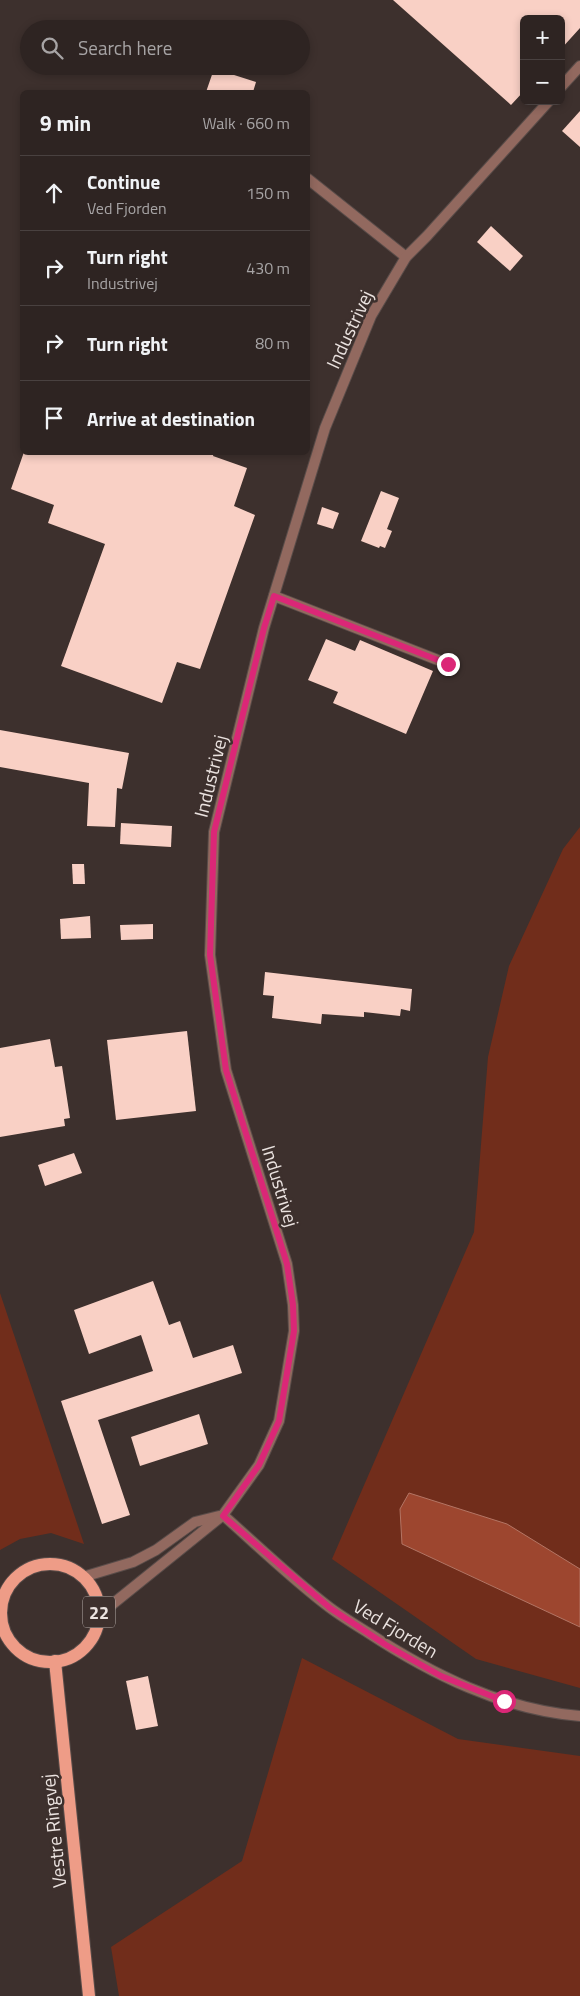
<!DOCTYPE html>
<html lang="en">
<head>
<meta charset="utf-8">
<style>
  :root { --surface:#2e2422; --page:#362c2a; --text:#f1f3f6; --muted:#a7a4a5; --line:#494140 }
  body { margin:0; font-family:"Titillium Web",sans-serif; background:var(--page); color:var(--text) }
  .controls { position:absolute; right:15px; top:15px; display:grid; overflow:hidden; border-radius:8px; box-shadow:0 2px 8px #0003 }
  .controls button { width:45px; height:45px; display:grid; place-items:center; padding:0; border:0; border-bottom:1px solid var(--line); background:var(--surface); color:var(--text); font:25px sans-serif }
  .stop { position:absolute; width:15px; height:15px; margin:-11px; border:4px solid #db2777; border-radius:50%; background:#fff }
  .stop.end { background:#db2777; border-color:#fff; box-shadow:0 1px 5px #0008 }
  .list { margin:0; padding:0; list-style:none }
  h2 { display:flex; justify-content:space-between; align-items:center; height:65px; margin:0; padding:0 20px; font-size:21px }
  h2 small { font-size:16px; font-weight:400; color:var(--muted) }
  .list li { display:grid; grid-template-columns:32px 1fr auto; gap:15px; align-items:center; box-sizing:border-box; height:75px; padding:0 20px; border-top:1px solid var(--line) }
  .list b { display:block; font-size:19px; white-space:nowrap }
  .list p { margin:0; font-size:16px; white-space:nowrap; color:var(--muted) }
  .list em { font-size:16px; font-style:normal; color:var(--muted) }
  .icon { flex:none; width:28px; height:28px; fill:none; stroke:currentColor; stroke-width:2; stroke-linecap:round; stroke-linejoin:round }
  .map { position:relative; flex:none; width:580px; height:1996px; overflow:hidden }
  .search { position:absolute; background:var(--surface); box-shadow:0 2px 8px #0003; left:20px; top:20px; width:290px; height:55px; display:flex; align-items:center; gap:12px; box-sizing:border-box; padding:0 18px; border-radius:28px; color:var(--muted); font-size:19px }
  .panel { position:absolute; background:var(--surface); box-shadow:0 2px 8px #0003; left:20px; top:90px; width:290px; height:365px; border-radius:8px }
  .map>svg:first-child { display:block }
  .green { fill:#712d1b }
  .water { fill:#9d462f; stroke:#b47564 }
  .building { fill:#f9d0c5 }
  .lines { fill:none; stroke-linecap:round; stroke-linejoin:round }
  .street-casing { stroke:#594c49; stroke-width:12 }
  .primary-casing { stroke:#594c49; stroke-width:14 }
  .street { stroke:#92695f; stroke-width:10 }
  .primary { stroke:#ee9c87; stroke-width:12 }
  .route { stroke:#db2777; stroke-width:6 }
  .labels { text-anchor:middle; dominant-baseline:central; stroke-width:5; stroke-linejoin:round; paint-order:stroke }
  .shield { fill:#3d302d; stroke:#b6adaa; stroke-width:1 }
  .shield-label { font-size:18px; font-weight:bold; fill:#eae2df }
  .street-label { font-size:19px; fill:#eae2df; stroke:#3d302d }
</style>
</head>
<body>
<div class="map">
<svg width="580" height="1996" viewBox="0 0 580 1996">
  <rect width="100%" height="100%" fill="#3d302d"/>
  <g class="green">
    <path d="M 580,827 L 580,1569 L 402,1544 L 580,1627 L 580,1688 L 476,1659 L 332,1559 L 474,1232 L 488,1057 L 509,966 L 563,849 Z"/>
    <path d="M 0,1293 L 84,1544 L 51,1533 L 20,1539 L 0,1550 Z"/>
    <path d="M 302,1658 L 458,1739 L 580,1756 L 580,1996 L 119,1996 L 111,1947 L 242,1861 Z"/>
  </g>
  <path class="water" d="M 409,1493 L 507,1524 L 580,1569 L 580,1627 L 402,1544 L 400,1509 Z"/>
  <g class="building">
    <path d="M 393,0 L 580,0 L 580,28 L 561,49 L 561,19 L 524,19 L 524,91 L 511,105 Z"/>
    <path d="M 215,66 L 234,66 L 231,74 L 256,82 L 253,92 L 206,92 Z"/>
    <path d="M 580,111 L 580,147 L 562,131 Z"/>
    <path d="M 491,226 L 523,256 L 510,271 L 477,242 Z"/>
    <path d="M 24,452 L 214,452 L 213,456 L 247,468 L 234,506 L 255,515 L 200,669 L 177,662 L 162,703 L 61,666 L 105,544 L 48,523 L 54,505 L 11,489 Z"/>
    <path d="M 381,491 L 399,498 L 387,529 L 392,531 L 385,548 L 380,546 L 379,548 L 361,541 Z"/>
    <path d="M 322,507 L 339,513 L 333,529 L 317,524 Z"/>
    <path d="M 326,639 L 355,651 L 360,640 L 433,671 L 406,734 L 333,703 L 338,692 L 308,680 Z"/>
    <path d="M 0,730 L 129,753 L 122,789 L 117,788 L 115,827 L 87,826 L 89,783 L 0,767 Z"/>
    <path d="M 121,823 L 172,826 L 171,847 L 120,844 Z"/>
    <path d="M 72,864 L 84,864 L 85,884 L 73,884 Z"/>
    <path d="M 90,916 L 91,938 L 61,939 L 60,919 Z"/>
    <path d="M 153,924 L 153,939 L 121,940 L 120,925 Z"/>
    <path d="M 265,972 L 412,989 L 410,1011 L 401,1009 L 400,1016 L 364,1012 L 364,1017 L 322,1014 L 321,1024 L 272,1018 L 274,996 L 263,995 Z"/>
    <path d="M 187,1031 L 196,1111 L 116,1120 L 107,1040 Z"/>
    <path d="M 50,1039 L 55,1067 L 62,1066 L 70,1118 L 64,1119 L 65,1126 L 0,1137 L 0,1048 Z"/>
    <path d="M 74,1153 L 82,1173 L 45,1186 L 38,1165 Z"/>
    <path d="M 153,1281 L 169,1325 L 180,1321 L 193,1358 L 233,1345 L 242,1373 L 98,1420 L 130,1515 L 102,1524 L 61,1401 L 153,1371 L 141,1335 L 89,1354 L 74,1310 Z"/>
    <path d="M 199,1414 L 208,1444 L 140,1466 L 131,1437 Z"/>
    <path d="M 148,1676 L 158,1726 L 136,1730 L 126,1681 Z"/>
  </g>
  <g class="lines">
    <g class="street-casing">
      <g id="street">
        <path d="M 561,87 L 580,66"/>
        <path d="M 308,179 L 406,257"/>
        <path d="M 274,596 L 448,664"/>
        <path d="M 223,1515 C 258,1546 292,1579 329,1607 C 341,1616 354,1624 367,1632 C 431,1674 503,1710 580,1716"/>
        <path d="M 83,1577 L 133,1562 L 156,1550 L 195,1522 L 219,1516"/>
        <path d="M 99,1615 L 223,1515 L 259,1465 L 279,1421 L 294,1331 L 293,1305 L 287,1264 L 226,1070 L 210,955 L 214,832 L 264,628 L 325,428 L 371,316 L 406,257 L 427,236 L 549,101"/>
      </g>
    </g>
    <g class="primary-casing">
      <g id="primary">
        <circle cx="50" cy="1613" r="49"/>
        <path d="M 55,1661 L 89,1996"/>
      </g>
    </g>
    <use href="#street" class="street"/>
    <use href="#primary" class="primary"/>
  </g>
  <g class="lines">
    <path class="route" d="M 448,664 L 274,596 L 264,628 L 214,832 L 210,955 L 226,1070 L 287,1264 L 293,1305 L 294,1331 L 279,1421 L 259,1465 L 223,1516 L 330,1608 L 386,1645 L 441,1676 L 504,1701"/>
  </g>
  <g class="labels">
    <rect class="shield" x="83" y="1596.5" width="32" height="31" rx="4"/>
    <g class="shield-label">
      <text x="99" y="1612">22</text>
    </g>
    <g class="street-label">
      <text transform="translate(349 329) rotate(-65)">Industrivej</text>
      <text transform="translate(210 776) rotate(-76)">Industrivej</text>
      <text transform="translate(281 1186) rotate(73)">Industrivej</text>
      <text transform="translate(396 1628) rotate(31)">Ved Fjorden</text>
      <text transform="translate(53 1831) rotate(-96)">Vestre Ringvej</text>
    </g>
  </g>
</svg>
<div class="controls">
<button>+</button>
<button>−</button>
</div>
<div class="stop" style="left:504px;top:1701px"></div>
<div class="stop end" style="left:448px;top:664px"></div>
<div class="search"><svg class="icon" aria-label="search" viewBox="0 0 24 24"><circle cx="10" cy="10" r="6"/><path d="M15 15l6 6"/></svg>Search here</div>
<section class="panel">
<h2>9 min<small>Walk · 660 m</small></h2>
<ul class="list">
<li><svg class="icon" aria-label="ahead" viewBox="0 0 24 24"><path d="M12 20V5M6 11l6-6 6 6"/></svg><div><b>Continue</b><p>Ved Fjorden</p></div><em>150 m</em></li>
<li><svg class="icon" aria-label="right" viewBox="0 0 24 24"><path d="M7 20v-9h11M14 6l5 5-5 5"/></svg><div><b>Turn right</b><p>Industrivej</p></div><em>430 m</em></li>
<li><svg class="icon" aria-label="right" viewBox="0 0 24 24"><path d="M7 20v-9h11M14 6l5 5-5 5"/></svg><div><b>Turn right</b></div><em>80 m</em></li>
<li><svg class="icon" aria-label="arrive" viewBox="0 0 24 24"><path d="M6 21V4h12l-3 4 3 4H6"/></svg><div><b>Arrive at destination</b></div></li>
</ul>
</section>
</div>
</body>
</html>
